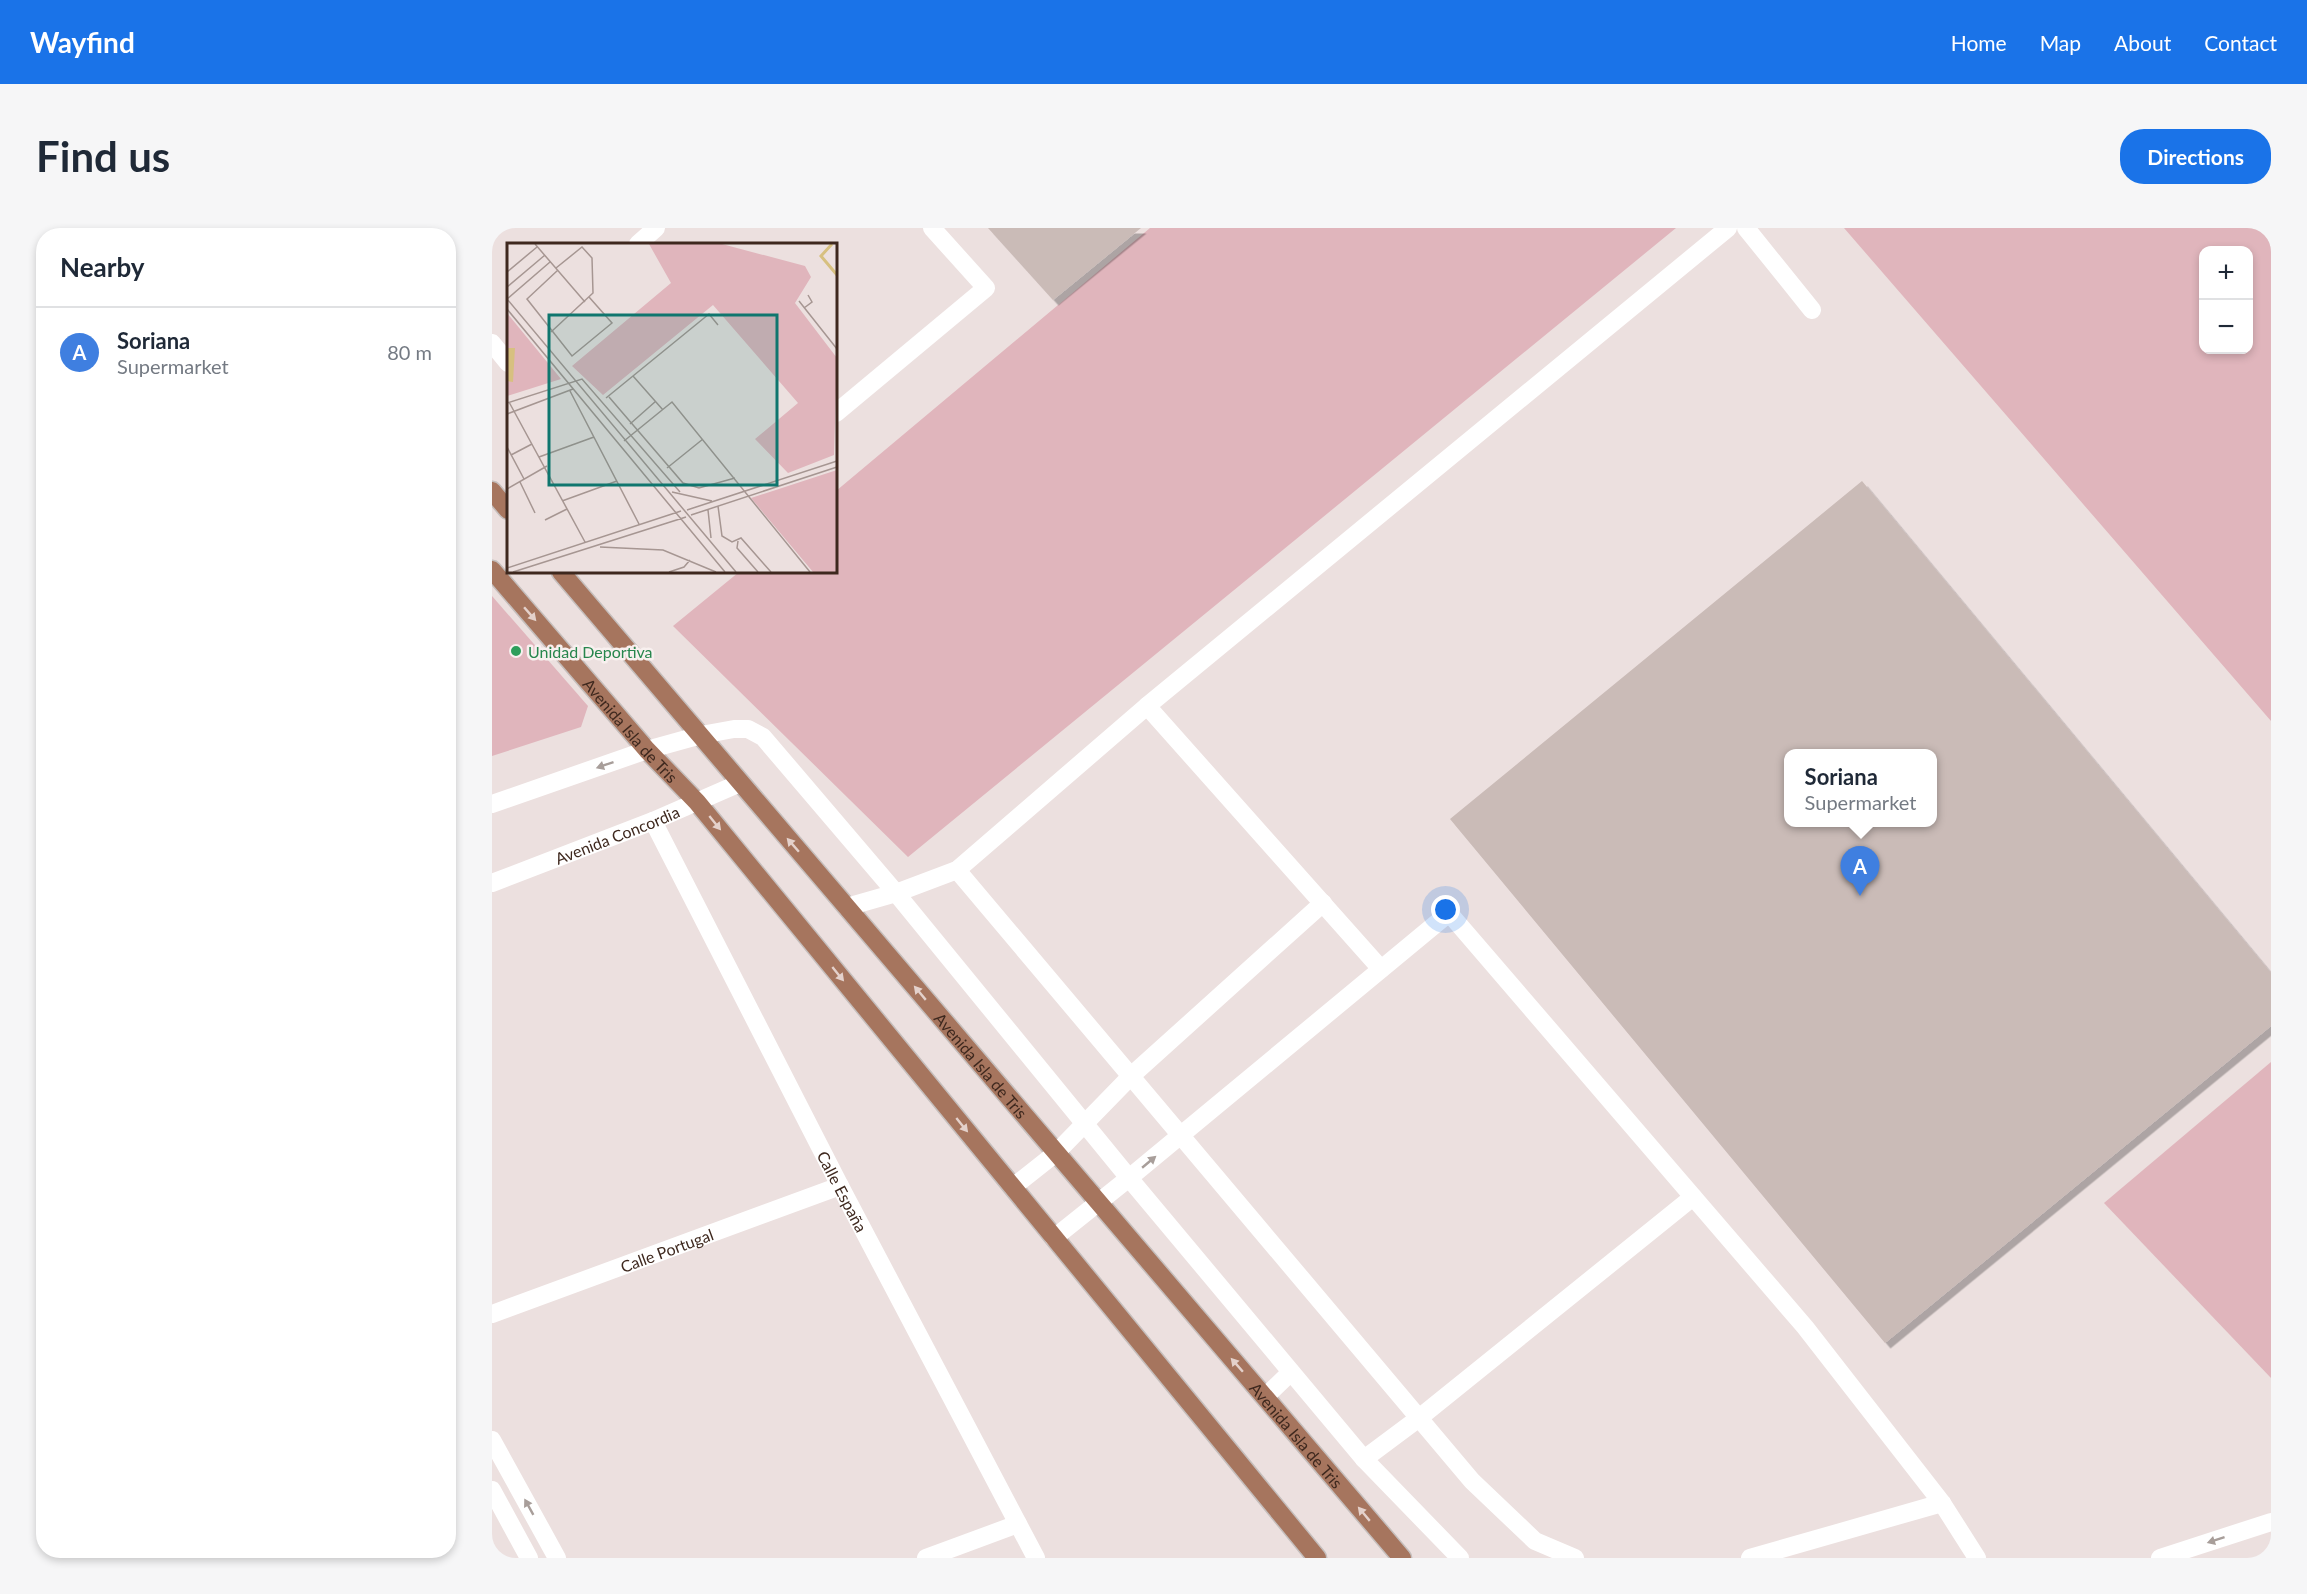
<!DOCTYPE html>
<html lang="en">
<head>
<meta charset="utf-8">
<style>
  :root { --surface:#fff; --page:#f6f6f7; --text:#1f2937; --muted:#747a83; --line:#e0e1e3; --accent:#1a73e8 }
  body { margin:0; font-family:Lato,sans-serif; background:var(--page); color:var(--text) }
  .controls { position:absolute; right:18px; top:18px; display:grid; overflow:hidden; border-radius:12px; box-shadow:0 3px 9px #0003 }
  .controls button { width:54px; height:54px; display:grid; place-items:center; padding:0; border:0; border-bottom:2px solid var(--line); background:var(--surface); color:var(--text); font:30px sans-serif }
  .you { position:absolute; left:954px; top:682px; width:21px; height:21px; margin:-15px; border:4px solid #fff; border-radius:50%; background:#1a73e8; box-shadow:0 0 0 9px #1a73e833 }
  .badge { display:grid; place-items:center; width:39px; height:39px; border-radius:50%; background:var(--accent); color:#fff; font-size:20px; font-weight:700 }
  .pin { position:absolute; translate:-50% -50px; filter:drop-shadow(0 2px 3px #0008) }
  .pin::after { content:''; position:absolute; top:32px; width:21px; height:18px; background:inherit; clip-path:polygon(0 0,100% 0,50% 100%) }
  .popup { position:absolute; left:1292px; top:521px; width:153px; height:78px; box-sizing:border-box; display:grid; place-content:center; border-radius:12px; background:var(--surface); filter:drop-shadow(0 2px 4px #0005); font-size:20px; white-space:nowrap; color:var(--muted) }
  .popup b { font-size:22px; color:var(--text) }
  .popup::after { content:''; position:absolute; left:50%; top:100%; margin-left:-12px; border:12px solid transparent; border-top-color:var(--surface) }
  .list { margin:0; padding:0; list-style:none }
  h2 { display:flex; justify-content:space-between; align-items:center; height:78px; margin:0; padding:0 24px; font-size:26px }
  h2 small { font-size:20px; font-weight:400; color:var(--muted) }
  .list li { display:grid; grid-template-columns:39px 1fr auto; gap:18px; align-items:center; box-sizing:border-box; height:90px; padding:0 24px; border-top:2px solid var(--line) }
  .list b { display:block; font-size:22px; white-space:nowrap }
  .list p { margin:0; font-size:20px; white-space:nowrap; color:var(--muted) }
  .list em { font-size:20px; font-style:normal; color:var(--muted) }
  .map { position:relative; flex:none; width:1779px; height:1330px; overflow:hidden; border-radius:24px }
  header { display:flex; align-items:center; gap:36px; box-sizing:border-box; height:84px; padding:0 30px; background:var(--accent); color:#fff }
  header strong { font-size:28px }
  nav { display:flex; gap:33px; margin-inline-start:auto; font-size:21px }
  .intro { display:flex; align-items:center; justify-content:space-between; box-sizing:border-box; height:144px; padding:0 36px }
  h1 { margin:0; font-size:42px }
  .button { padding:15px 27px; border-radius:24px; background:var(--accent); color:#fff; font-size:21px; font-weight:700 }
  main { display:flex; gap:36px; padding:0 36px }
  aside { flex:1; background:var(--surface); border-radius:24px; box-shadow:0 3px 9px #0003 }
  .map>svg:first-child { display:block }
  .green { fill:#e0b5bc; fill-rule:evenodd }
  .building { fill:#cabbb7; fill-rule:evenodd; filter:url(#shadow) }
  .lines { fill:none; stroke-linecap:round; stroke-linejoin:round }
  .major-casing { stroke:#c5bebc; stroke-width:21 }
  .minor { stroke:#fff; stroke-width:18 }
  .major { stroke:#a6755e; stroke-width:18 }
  .oneway { fill:#e4d1cb }
  .oneway2 { fill:#a89e9a }
  .leisure-dot { fill:#2e9e5b; stroke:#f8f0ef; stroke-width:2 }
  .labels { text-anchor:middle; dominant-baseline:central; stroke-width:5; stroke-linejoin:round; paint-order:stroke }
  .leisure-label { font-size:16px; fill:#27864d; stroke:#f8f0ef; text-anchor:start }
  .street-label { font-size:16px; fill:#3e281e; stroke:#f8f0ef }
  .inset-river { fill:none; stroke:#d7c080; stroke-width:3 }
  .inset-road { fill:none; stroke:#a69692; stroke-width:1.5 }
  .view { fill:#0f766e; fill-opacity:0.15; stroke:#0f766e; stroke-width:3 }
  .inset-edge { fill:none; stroke:#3e281e; stroke-width:3 }
</style>
</head>
<body>
<header>
<strong>Wayfind</strong>
<nav><a>Home</a><a>Map</a><a>About</a><a>Contact</a></nav>
</header>
<div class="intro"><h1>Find us</h1><a class="button">Directions</a></div>
<main>
<aside>
<h2>Nearby<small></small></h2>
<ul class="list">
<li><span class="badge" style="background:#3f7fe0">A</span><div><b>Soriana</b><p>Supermarket</p></div><em>80 m</em></li>
</ul>
</aside>
<div class="map">
<svg width="1779" height="1330" viewBox="0 0 1779 1330">
  <defs>
    <filter id="shadow"><feDropShadow dx="5.5" dy="5.5" stdDeviation="0" flood-color="#0004"/></filter>
  </defs>
  <rect width="100%" height="100%" fill="#ece0df"/>
  <g class="green">
    <path d="M 658,0 L 1184,0 L 416,629 L 181,398 L 247,344 L 344,344 L 344,263 Z"/>
    <path d="M 1352,0 L 1779,0 L 1779,493 ZM 1756,22 L 1756,122 L 1712,122 L 1712,22 Z"/>
    <path d="M 0,368 L 96,478 L 89,499 L 0,528 Z"/>
    <path d="M 1779,834 L 1779,1150 L 1612,975 Z"/>
  </g>
  <g class="building">
    <path d="M 496,0 L 649,0 L 561,72 Z"/>
    <path d="M 1370,253 L 1779,745 L 1779,798 L 1393,1115 L 958,591 ZM 1296,526 L 1440,526 L 1440,594 L 1296,594 Z"/>
  </g>
  <g class="lines">
    <g class="major-casing">
      <g id="major">
        <path d="M 0,263 L 16,282"/>
        <path id="s4" d="M 0,342 L 155,522 L 205,574 L 825,1330"/>
        <path id="s5" d="M 69,344 L 910,1330"/>
      </g>
    </g>
    <g class="minor">
      <path d="M 1254,0 L 1320,82"/>
      <path d="M 146,16 L 164,0"/>
      <path d="M 0,115 L 16,135"/>
      <path d="M 344,185 L 494,60 L 440,0"/>
      <path d="M 655,478 L 889,741"/>
      <path d="M 0,576 L 155,522 L 209,507 L 242,501 L 256,501 L 271,509 L 404,665 L 637,950 L 872,1231 L 968,1330"/>
      <path id="s1" d="M 161,593 L 348,958 L 544,1330"/>
      <path d="M 465,642 L 980,1253 L 1043,1313 L 1083,1330"/>
      <path id="s2" d="M 0,655 L 161,593 L 248,555"/>
      <path d="M 355,679 L 404,665 L 465,642 L 655,478 L 1236,0"/>
      <path d="M 521,959 L 564,925 L 639,848 L 831,675"/>
      <path d="M 562,1010 L 637,950 L 957,685 L 1313,1099 L 1450,1275 L 1485,1330"/>
      <path id="s3" d="M 0,1086 L 348,958"/>
      <path d="M 773,1169 L 799,1144"/>
      <path d="M 0,1212 L 65,1330"/>
      <path d="M 872,1231 L 927,1190 L 1201,969"/>
      <path d="M 0,1262 L 37,1330"/>
      <path d="M 434,1330 L 526,1296"/>
      <path d="M 1258,1330 L 1450,1275"/>
      <path d="M 1668,1330 L 1779,1294"/>
    </g>
    <use href="#major" class="major"/>
  </g>
  <defs><path id="oneway-solid" d="M-6-.8H1V-3.2L6.5 0L1 3.2V.8H-6Z" transform="scale(1.5)"/></defs>
  <g class="oneway">
    <use href="#oneway-solid" transform="translate(38 386) rotate(49)"/>
    <use href="#oneway-solid" transform="translate(223 595) rotate(51)"/>
    <use href="#oneway-solid" transform="translate(301 617) rotate(-131)"/>
    <use href="#oneway-solid" transform="translate(346 746) rotate(51)"/>
    <use href="#oneway-solid" transform="translate(428 765) rotate(-130)"/>
    <use href="#oneway-solid" transform="translate(470 897) rotate(51)"/>
    <use href="#oneway-solid" transform="translate(745 1137) rotate(-131)"/>
    <use href="#oneway-solid" transform="translate(872 1286) rotate(-130)"/>
  </g>
  <g class="oneway2">
    <use href="#oneway-solid" transform="translate(113 537) rotate(161)"/>
    <use href="#oneway-solid" transform="translate(657 934) rotate(-40)"/>
    <use href="#oneway-solid" transform="translate(37 1279) rotate(-119)"/>
    <use href="#oneway-solid" transform="translate(1724 1312) rotate(162)"/>
  </g>
  <circle class="leisure-dot" cx="24" cy="423" r="6"/>
  <g class="labels">
    <g class="leisure-label">
      <text x="36" y="423">Unidad Deportiva</text>
    </g>
    <g class="street-label">
      <text stroke="none"><textPath href="#s4" startOffset="212">Avenida Isla de Tris</textPath></text>
      <text stroke="none"><textPath href="#s2" startOffset="134">Avenida Concordia</textPath></text>
      <text stroke="none"><textPath href="#s5" startOffset="648">Avenida Isla de Tris</textPath></text>
      <text stroke="none"><textPath href="#s1" startOffset="416">Calle España</textPath></text>
      <text stroke="none"><textPath href="#s3" startOffset="186">Calle Portugal</textPath></text>
      <text stroke="none"><textPath href="#s5" startOffset="1134">Avenida Isla de Tris</textPath></text>
    </g>
  </g>
  <g transform="translate(15 15)">
    <rect width="330" height="330" fill="#ece0df"/>
    <path d="M 142,1 L 215,1 L 298,23 L 304,34 L 288,60 L 330,115 L 327,212 L 281,230 L 248,196 L 291,160 L 206,62 L 96,152 L 65,123 L 164,40 ZM 0,70 L 54,136 L 0,153 ZM 330,227 L 330,329 L 306,329 L 244,255 Z" fill="#e0b5bc"/>
    <path d="M 0,105 L 8,105 L 6,139 L 0,138 Z" fill="#d7c080"/>
    <path class="inset-river" d="M 325,1 L 314,13 L 330,32"/>
    <path class="inset-road" d="M 28,1 L 78,59M 51,27 L 20,56 L 65,113 L 105,80 L 82,54M 0,29 L 30,4M 0,44 L 38,12M 0,56 L 43,19M 0,56 L 229,329M 292,58 L 330,106M 297,65 L 305,59 L 301,52M 0,66 L 218,329M 44,89 L 86,50 L 85,15 L 75,4 L 49,25M 126,133 L 156,167M 63,148 L 132,281M 102,154 L 176,240 L 192,245 L 228,235M 99,155 L 202,71 L 211,82M 2,159 L 78,299M 0,160 L 75,136 L 173,249M 0,171 L 66,146M 123,181 L 149,158M 117,198 L 165,159 L 303,329M 0,204 L 17,236M 4,212 L 25,201M 32,214 L 87,194M 160,225 L 196,196M 13,239 L 28,270M 0,246 L 40,223M 165,249 L 205,258M 55,258 L 110,238M 211,263 L 215,293 L 225,299 L 234,295 L 264,329M 180,267 L 330,218M 201,267 L 204,295M 184,272 L 330,224M 38,277 L 60,266M 231,298 L 230,305 L 251,329M 93,304 L 156,307 L 209,329M 0,325 L 174,268M 6,329 L 179,274M 162,329 L 177,324 L 183,317"/>
    <path class="view" d="M 42,72 L 270,72 L 270,242 L 42,242 Z"/>
    <rect width="330" height="330" class="inset-edge"/>
  </g>
</svg>
<div class="controls">
<button>+</button>
<button>−</button>
</div>
<div class="you"></div>
<div class="pin badge" style="left:1368px;top:668px;background:#3f7fe0">A</div>
<div class="popup"><b>Soriana</b>Supermarket</div>
</div>
</main>
</body>
</html>
